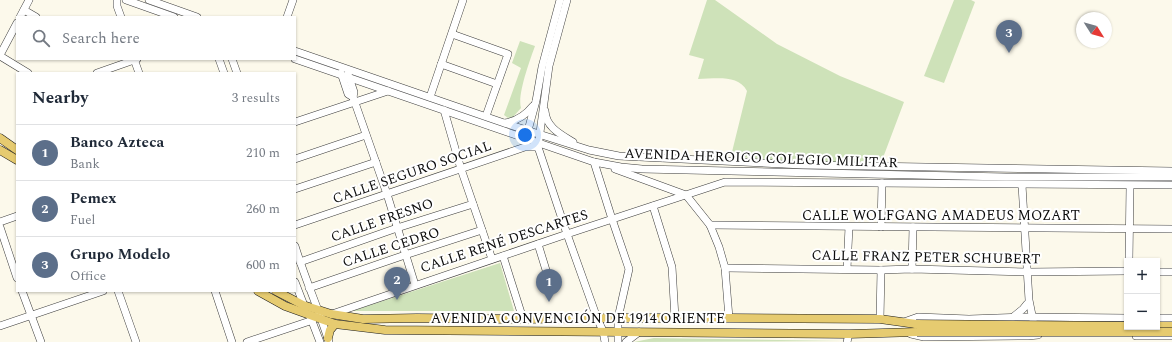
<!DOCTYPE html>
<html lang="en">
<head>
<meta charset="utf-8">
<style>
  :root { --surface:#fff; --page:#f6f6f7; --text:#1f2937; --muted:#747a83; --line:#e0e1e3; --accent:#a7353a }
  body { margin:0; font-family:Spectral,serif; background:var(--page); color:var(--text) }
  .controls { position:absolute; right:12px; bottom:12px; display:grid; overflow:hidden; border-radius:0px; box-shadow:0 1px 3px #0004 }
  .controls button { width:36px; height:36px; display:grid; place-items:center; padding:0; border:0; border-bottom:1px solid var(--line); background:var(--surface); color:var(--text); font:20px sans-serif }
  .compass { position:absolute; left:1076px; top:12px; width:36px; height:36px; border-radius:50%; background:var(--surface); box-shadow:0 1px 3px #0004; rotate:127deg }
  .you { position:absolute; left:525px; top:135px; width:14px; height:14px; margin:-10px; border:3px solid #fff; border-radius:50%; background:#1a73e8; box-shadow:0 0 0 6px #1a73e833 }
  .badge { display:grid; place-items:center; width:26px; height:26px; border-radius:50%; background:var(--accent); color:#fff; font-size:13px; font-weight:700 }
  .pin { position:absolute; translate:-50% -33px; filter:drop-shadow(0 1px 2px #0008) }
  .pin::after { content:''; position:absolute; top:21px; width:14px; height:12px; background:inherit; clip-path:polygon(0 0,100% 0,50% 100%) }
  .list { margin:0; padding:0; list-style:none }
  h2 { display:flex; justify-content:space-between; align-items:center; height:52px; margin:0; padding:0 16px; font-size:17px }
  h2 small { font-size:13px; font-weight:400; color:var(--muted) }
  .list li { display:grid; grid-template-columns:26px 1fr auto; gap:12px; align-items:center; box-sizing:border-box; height:56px; padding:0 16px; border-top:1px solid var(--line) }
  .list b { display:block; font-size:15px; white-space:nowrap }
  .list p { margin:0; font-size:13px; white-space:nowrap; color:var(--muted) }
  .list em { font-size:13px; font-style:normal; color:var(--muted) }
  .icon { flex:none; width:22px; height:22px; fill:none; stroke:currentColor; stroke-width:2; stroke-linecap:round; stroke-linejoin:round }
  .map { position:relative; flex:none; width:1172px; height:342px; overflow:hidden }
  .search { position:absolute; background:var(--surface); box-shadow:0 1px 3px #0004; left:16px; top:16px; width:280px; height:44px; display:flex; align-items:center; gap:10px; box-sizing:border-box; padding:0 14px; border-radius:0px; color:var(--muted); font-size:15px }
  .panel { position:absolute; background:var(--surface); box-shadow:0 1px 3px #0004; left:16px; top:72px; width:280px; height:220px; border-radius:0px }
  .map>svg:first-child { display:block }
  .green { fill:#cee2b9 }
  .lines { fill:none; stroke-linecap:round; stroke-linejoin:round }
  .minor-casing { stroke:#3d3d3d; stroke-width:8 }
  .major-casing { stroke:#1b1b1b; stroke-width:9 }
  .minor { stroke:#fff; stroke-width:7 }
  .major { stroke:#e6cb70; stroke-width:8 }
  .major-bridge-casing { stroke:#1b1b1b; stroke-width:9; stroke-linecap:butt }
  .major-bridge { stroke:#e6cb70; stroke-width:8 }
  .labels { text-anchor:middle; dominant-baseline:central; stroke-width:4; stroke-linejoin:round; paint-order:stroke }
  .street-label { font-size:14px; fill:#0a0a0a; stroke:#fff }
</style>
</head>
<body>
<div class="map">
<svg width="1172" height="342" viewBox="0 0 1172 342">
  <rect width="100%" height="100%" fill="#fcf9eb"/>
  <g class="green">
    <path d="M 707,0 L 715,0 L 777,44 L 840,76 L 904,102 L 881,163 L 788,162 L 731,156 L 747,91 C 738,74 715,79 698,79 L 704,59 L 689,55 Z"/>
    <path d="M 954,0 L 971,0 L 975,2 L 944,83 L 924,76 Z"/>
    <path d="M 520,41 L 535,46 C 530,60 517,95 521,108 L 513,117 L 508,118 L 504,115 L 521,68 L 512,63 Z"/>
    <path d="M 500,263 L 514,311 L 352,311 Z"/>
    <path d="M 654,338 L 843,341 L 634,342 Z"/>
  </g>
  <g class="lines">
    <g class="minor-casing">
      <g id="minor">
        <path d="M 117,0 L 117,6 L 121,17"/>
        <path d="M 126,0 L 174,17"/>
        <path d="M 149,0 L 197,17"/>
        <path d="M 567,0 L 549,66 L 538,147 L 567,234 L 597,318 L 603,331 L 605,342"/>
        <path d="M 24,10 L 36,17"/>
        <path d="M 20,17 L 29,0"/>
        <path d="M 287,17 L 293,0"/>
        <path d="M 452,34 L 508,54 L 486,116"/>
        <path d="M 295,51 L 504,123 L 589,150 L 619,156 L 803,165 L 1172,171"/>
        <path d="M 0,55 L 17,23"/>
        <path d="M 0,56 L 28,73"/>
        <path d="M 134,59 L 139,73"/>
        <path d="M 219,59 L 224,73"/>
        <path d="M 232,59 L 237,73"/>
        <path d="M 295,59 L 594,162 L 621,167 L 642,169 L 1006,177 L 1172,177"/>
        <path d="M 441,64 L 497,84"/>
        <path d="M 97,73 L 137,59"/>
        <path d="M 341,73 L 348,94 L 353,97"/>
        <path d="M 348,74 L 354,92 L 353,97 L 387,194 L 415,285"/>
        <path d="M 430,97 L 463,0"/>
        <path d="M 444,110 L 461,169 L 492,259"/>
        <path d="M 545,111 C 546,127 560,134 573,142"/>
        <path d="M 295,122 L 388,91"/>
        <path d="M 505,123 C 517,121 525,116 533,106"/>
        <path d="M 527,134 L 536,101 L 542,67 L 560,0"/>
        <path d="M 295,159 L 366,135"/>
        <path d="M 594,162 L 612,219 L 629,269 L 618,318 L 618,342"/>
        <path d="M 615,169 L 686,195 L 710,225 L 719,247 L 725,268 L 729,318"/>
        <path d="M 1022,185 L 1029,300 L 1033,320"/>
        <path d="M 295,189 L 376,162"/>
        <path d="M 653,206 L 672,267 L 675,318"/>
        <path d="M 0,222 L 17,216"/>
        <path d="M 295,225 L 525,147 L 538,147"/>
        <path d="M 710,225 L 1172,229"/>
        <path d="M 0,227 L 17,278"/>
        <path d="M 881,227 L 882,183"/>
        <path d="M 538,244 L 546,270"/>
        <path d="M 295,246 C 305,279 319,310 329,342"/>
        <path d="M 503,256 L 523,319"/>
        <path d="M 1129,261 L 1130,186"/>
        <path d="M 300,262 L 397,228 L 473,204"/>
        <path d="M 725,268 L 881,270 L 912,269 L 1028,272 L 1127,271"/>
        <path d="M 847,269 L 849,227"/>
        <path d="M 912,269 L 913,227"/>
        <path d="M 1157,272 L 1172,272"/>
        <path d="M 295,282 L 305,308"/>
        <path d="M 309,288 L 405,255 L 482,230"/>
        <path d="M 22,291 L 41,342"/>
        <path d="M 118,291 L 136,342"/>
        <path d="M 215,291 L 232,342"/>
        <path d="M 332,314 L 567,234 L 725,182 L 1172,185"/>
        <path d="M 310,316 L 320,342"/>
        <path d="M 1013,317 L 1023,309 L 1027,304"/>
        <path d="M 1157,318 L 1172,318"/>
        <path d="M 880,319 L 881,270"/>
        <path d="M 904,322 L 918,317 L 969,319 L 1026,317 L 1127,318"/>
        <path d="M 0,326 L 103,291"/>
        <path d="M 911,334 L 924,337 L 1028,336 L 1038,335"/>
        <path d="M 1136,336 L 1172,336"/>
        <path d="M 247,342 L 313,320"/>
        <path d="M 626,342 L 639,332"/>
        <path d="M 847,342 L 849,334"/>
      </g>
    </g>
    <g class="major-casing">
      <g id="major">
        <path d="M 0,138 L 17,150"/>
        <path d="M 0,150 L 17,160"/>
        <path d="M 258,291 L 285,306 L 335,324 L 385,330 L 849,334 L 917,332"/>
        <path d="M 276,291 L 303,305 L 331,314 L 363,319 L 417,318 L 523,319 L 618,318 L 729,318 L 880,319 L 916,324"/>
        <path d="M 1157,326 L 1172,326"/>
        <path d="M 328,338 L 330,330 L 335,324"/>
      </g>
    </g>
    <use href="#minor" class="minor"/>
    <use href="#major" class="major"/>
    <g class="major-bridge-casing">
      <g id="major-bridge">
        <path d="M 916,324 L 1127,326"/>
        <path d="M 917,332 L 1172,332"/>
      </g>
    </g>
    <use href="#major-bridge" class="major-bridge"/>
  </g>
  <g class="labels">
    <g class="street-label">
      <text transform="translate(761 158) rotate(2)">AVENIDA HEROICO COLEGIO MILITAR</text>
      <text transform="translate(412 172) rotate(-19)">CALLE SEGURO SOCIAL</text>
      <text x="941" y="215">CALLE WOLFGANG AMADEUS MOZART</text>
      <text transform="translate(382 220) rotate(-19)">CALLE FRESNO</text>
      <text transform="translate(504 241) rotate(-18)">CALLE RENÉ DESCARTES</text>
      <text transform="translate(391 247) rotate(-18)">CALLE CEDRO</text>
      <text transform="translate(926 257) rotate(1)">CALLE FRANZ PETER SCHUBERT</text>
      <text x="578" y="318">AVENIDA CONVENCIÓN DE 1914 ORIENTE</text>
    </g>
  </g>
</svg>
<div class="controls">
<button>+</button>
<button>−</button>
</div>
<svg class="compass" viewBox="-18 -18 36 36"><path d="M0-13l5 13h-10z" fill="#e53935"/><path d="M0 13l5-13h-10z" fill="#747a83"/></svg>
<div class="you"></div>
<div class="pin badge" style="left:549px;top:302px;background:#5c6f8a">1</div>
<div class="pin badge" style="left:397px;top:300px;background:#5c6f8a">2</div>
<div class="pin badge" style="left:1009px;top:53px;background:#5c6f8a">3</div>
<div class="search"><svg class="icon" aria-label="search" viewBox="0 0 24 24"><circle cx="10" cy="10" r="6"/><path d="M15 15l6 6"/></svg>Search here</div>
<section class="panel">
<h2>Nearby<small>3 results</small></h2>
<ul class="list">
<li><span class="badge" style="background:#5c6f8a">1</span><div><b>Banco Azteca</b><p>Bank</p></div><em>210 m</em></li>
<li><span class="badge" style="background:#5c6f8a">2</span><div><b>Pemex</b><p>Fuel</p></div><em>260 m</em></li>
<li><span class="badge" style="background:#5c6f8a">3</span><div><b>Grupo Modelo</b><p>Office</p></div><em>600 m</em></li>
</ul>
</section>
</div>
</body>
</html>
